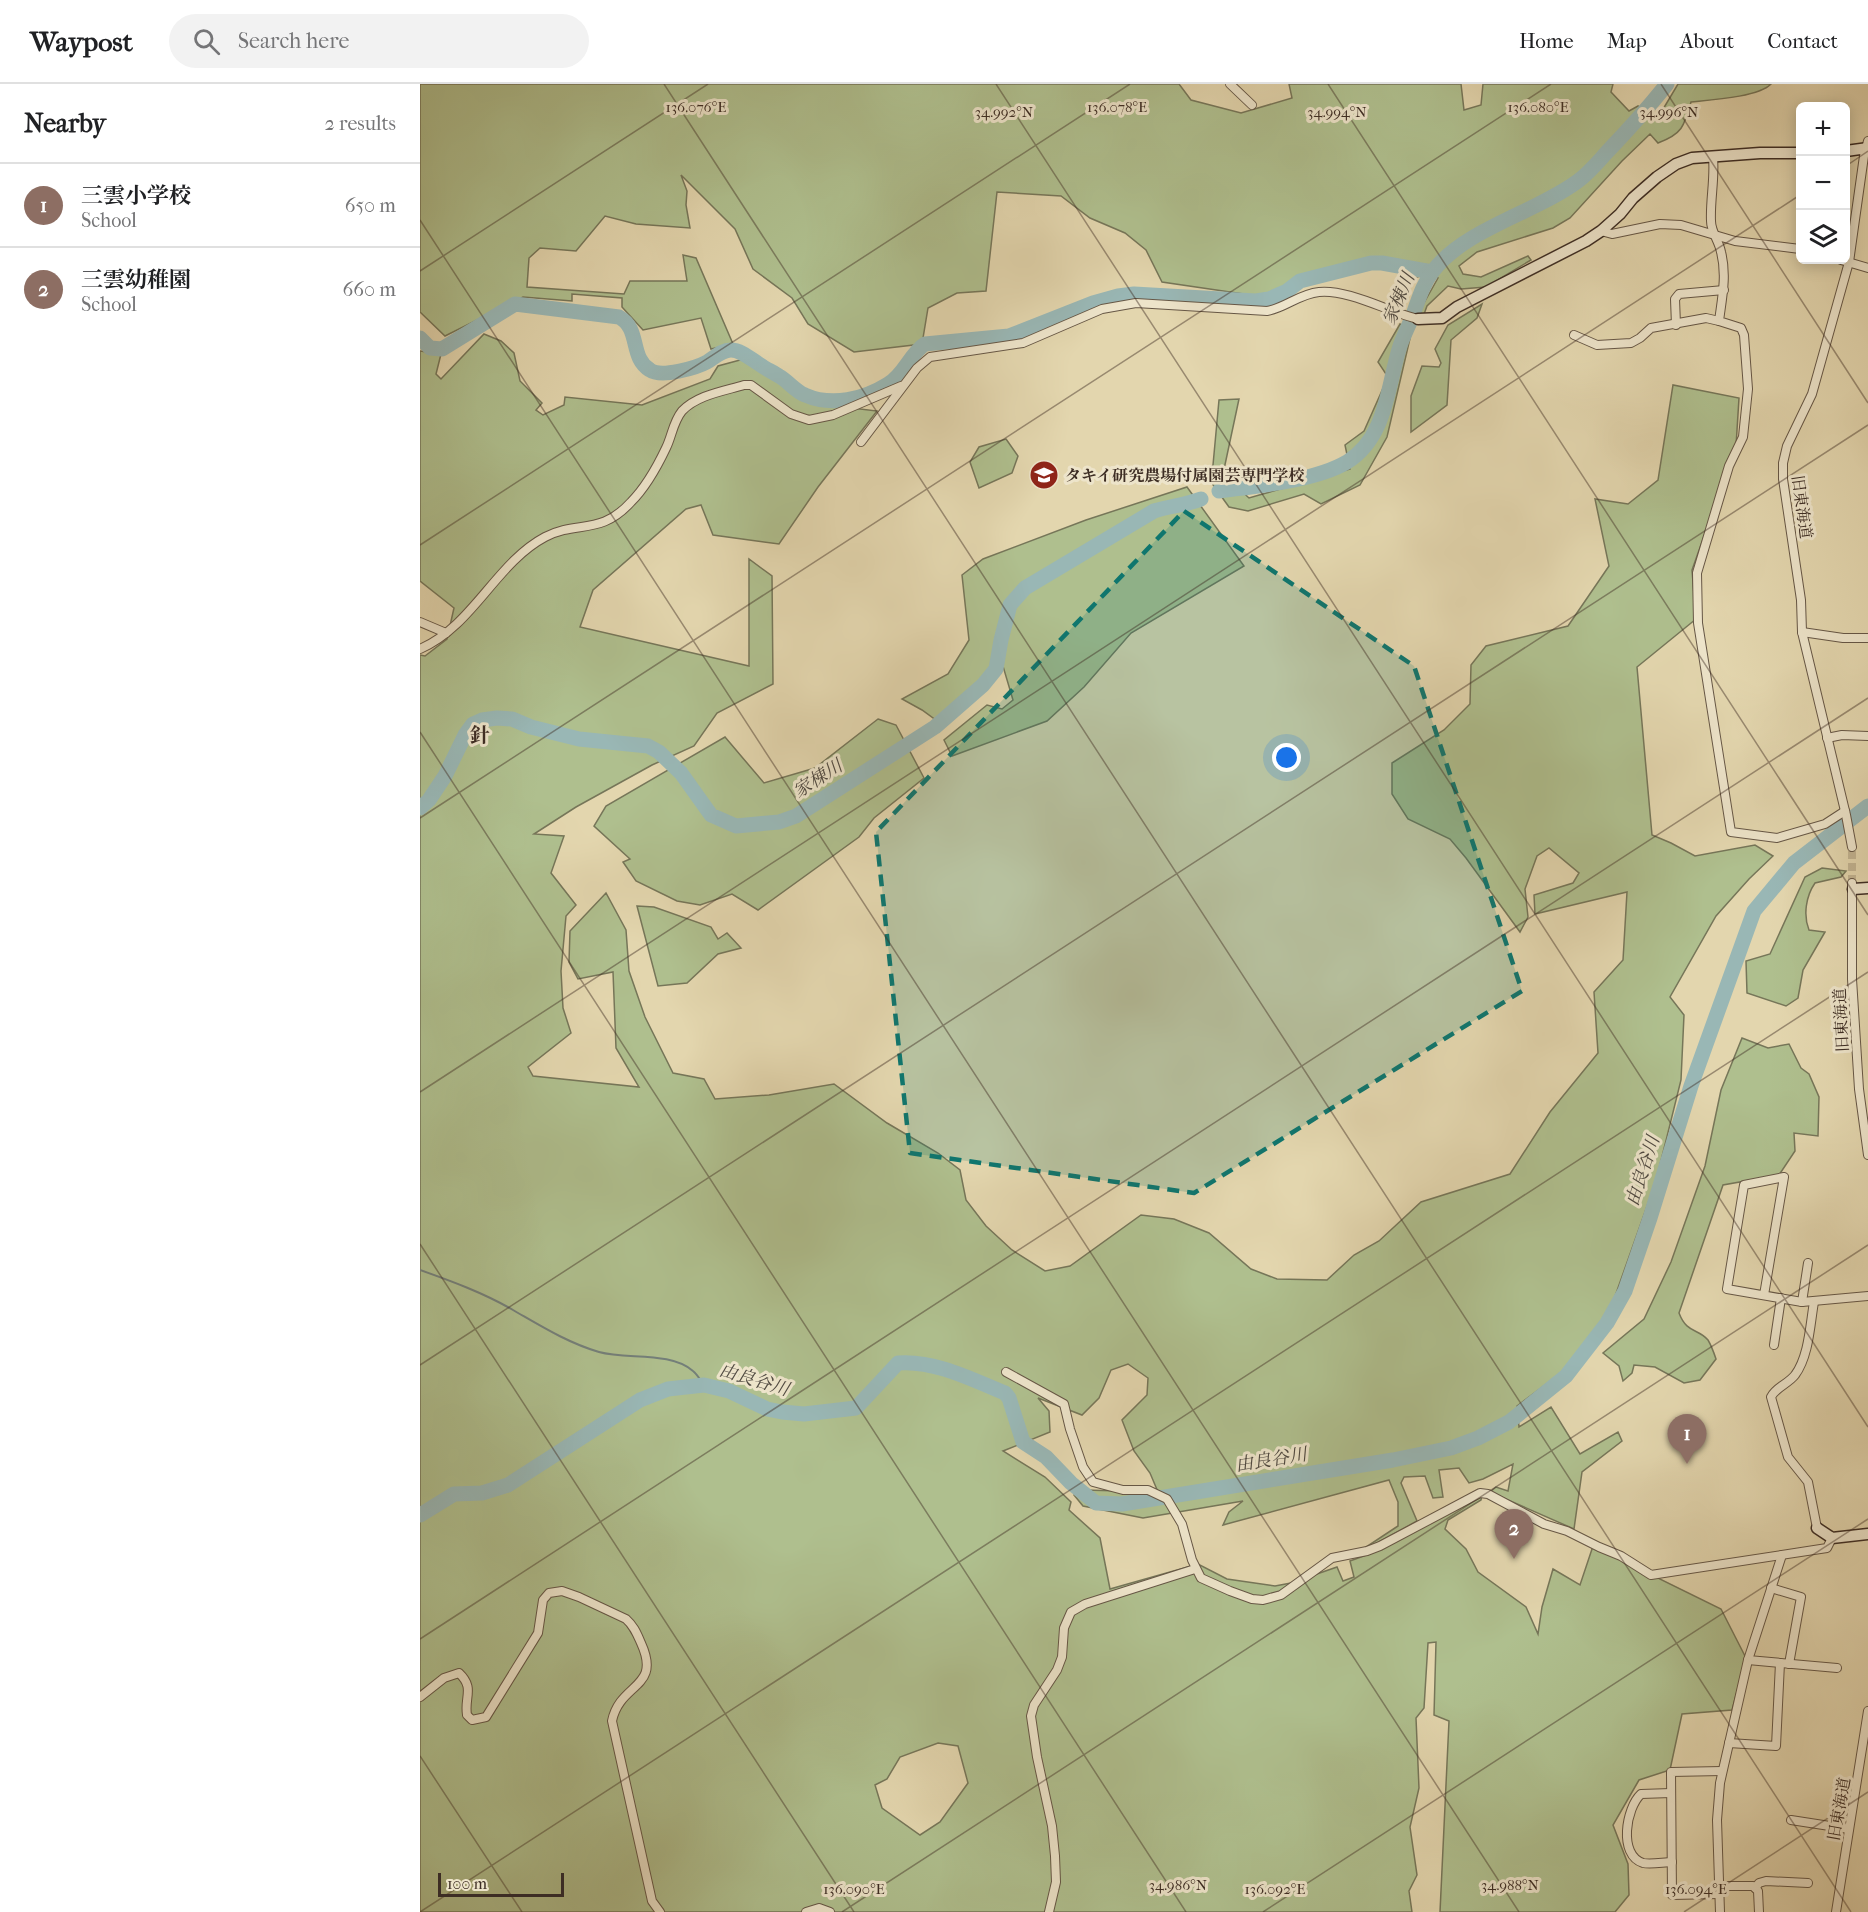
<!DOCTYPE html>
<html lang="en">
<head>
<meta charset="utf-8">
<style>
  :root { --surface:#fff; --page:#f2f2f2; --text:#202124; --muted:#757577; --line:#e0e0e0; --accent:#d93025 }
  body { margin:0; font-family:"IM FELL French Canon","Noto Serif JP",serif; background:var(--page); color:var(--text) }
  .controls { position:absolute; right:18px; top:18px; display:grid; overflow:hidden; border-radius:9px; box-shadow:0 3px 15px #0003 }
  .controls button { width:54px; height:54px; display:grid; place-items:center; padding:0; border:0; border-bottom:2px solid var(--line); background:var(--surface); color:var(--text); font:30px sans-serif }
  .scale { position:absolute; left:18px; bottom:15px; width:126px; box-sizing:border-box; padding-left:6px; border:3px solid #3d2d24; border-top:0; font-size:16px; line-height:21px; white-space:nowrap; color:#3d2d24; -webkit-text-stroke:4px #ede4ca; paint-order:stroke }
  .you { position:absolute; left:867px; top:674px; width:21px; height:21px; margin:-15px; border:4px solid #fff; border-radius:50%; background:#1a73e8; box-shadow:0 0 0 9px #1a73e833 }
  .badge { display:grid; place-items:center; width:39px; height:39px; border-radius:50%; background:var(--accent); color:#fff; font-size:20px; font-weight:700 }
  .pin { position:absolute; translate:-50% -50px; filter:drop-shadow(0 2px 3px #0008) }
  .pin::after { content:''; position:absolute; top:32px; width:21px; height:18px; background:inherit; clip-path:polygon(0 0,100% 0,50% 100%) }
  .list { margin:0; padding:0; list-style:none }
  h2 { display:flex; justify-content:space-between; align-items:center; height:78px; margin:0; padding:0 24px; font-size:26px }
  h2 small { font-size:20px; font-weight:400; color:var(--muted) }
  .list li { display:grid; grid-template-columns:39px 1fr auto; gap:18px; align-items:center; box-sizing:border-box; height:84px; padding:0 24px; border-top:2px solid var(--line) }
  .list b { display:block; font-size:22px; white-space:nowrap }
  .list p { margin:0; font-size:20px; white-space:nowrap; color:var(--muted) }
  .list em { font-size:20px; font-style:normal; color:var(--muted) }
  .icon { flex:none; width:33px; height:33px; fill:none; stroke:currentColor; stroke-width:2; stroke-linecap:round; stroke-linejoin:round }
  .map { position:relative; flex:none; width:1448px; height:1828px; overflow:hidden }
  header { display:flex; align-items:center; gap:36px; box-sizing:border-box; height:84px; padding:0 30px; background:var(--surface); border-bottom:2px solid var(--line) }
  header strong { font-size:28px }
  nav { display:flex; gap:33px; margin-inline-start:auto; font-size:21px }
  .search { width:420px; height:54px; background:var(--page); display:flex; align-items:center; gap:15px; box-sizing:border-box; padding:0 21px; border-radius:33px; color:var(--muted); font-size:22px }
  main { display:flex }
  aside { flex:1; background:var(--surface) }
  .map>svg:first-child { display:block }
  .green { fill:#afbf8e; stroke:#767659; stroke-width:1.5; fill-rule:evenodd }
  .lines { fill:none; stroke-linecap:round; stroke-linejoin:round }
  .stream { stroke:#74807b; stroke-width:2 }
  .river { stroke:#99b7b5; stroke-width:15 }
  .street-tunnel { stroke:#c2b492; stroke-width:8; stroke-dasharray:8 4; stroke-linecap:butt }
  .street-casing { stroke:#665746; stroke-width:10 }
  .secondary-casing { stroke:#3d2d24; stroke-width:13 }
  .street { stroke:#ede4ca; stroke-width:8 }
  .secondary { stroke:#ede4ca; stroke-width:10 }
  .marked { fill:#0f766e; fill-opacity:0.2; stroke:#0f766e; stroke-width:4.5; stroke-dasharray:12 8; stroke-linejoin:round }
  .ticks { fill:none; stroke:#3d2d24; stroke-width:1.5; stroke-opacity:0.45 }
  .labels { text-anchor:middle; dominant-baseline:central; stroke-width:6; stroke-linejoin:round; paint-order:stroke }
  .poi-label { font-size:16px; font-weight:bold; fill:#3d2d24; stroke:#ede4ca; text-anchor:start }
  .street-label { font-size:16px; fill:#3d2d24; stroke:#ede4ca }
  .water-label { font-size:18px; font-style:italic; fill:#4f4941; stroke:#ede4ca }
  .quarter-label { font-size:20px; font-weight:bold; fill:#3d2d24; stroke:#ede4ca }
  .ticks-label { font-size:15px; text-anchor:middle; fill:#3d2d24; stroke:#ede4ca; stroke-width:6; stroke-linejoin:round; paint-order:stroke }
</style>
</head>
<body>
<header>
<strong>Waypost</strong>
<div class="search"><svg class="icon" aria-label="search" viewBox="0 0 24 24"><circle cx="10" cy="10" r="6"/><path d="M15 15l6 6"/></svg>Search here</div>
<nav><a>Home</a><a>Map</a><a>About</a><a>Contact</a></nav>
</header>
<main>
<aside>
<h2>Nearby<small>2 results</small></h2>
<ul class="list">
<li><span class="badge" style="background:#8d6e63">1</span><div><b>三雲小学校</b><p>School</p></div><em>650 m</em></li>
<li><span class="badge" style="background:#8d6e63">2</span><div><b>三雲幼稚園</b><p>School</p></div><em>660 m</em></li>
</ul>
</aside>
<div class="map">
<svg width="1448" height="1828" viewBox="0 0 1448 1828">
  <rect width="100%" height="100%" fill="#e3d6ae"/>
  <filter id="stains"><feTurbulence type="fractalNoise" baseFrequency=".00333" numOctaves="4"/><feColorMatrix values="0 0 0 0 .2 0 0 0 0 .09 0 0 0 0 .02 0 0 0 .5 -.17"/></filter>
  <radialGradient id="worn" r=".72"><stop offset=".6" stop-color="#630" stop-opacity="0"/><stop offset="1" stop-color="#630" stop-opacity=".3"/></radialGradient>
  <g class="green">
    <path d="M 0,0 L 759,0 L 771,16 L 821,29 L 872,14 L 869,0 L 1041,0 L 1044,26 L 1061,21 L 1063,0 L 1193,0 L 1191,8 L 1209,27 L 1218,22 L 1236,37 L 1258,0 L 1351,0 C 1339,13 1290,16 1271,18 C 1264,43 1262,50 1238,59 L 1230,50 L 1202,77 L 1150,134 L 1133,144 L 1057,168 L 1039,182 L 1043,190 L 1061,193 L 1108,172 L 1111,176 L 1066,203 L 1041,205 L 1028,202 L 1007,222 L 1003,233 L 1000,226 L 1018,194 L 1013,189 L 993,194 L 978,176 L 951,178 L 844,213 L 742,198 L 726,166 L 705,149 L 670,134 L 641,112 L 577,108 L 566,207 L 537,209 L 508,224 L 502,260 L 434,268 L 388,240 L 372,214 L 333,185 L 315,145 L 261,91 L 267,107 L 266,121 L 270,144 L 216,140 L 185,132 L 156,167 L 120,164 L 109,174 L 107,203 L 204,210 L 210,197 L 267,197 L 263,171 L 276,174 L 313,260 L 291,265 L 281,234 L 223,246 L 202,223 L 202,214 L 152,210 L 152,217 L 103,213 L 25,252 L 0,228 Z"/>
    <path d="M 1062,220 L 1057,234 L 1031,256 L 1027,321 L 991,348 L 991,312 L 1002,282 L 1019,283 L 1021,279 L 1015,265 L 1028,241 Z"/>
    <path d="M 980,240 L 992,246 L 967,353 L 940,401 L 901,420 L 884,410 L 828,427 L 809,423 L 786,391 L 793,381 L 799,316 L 819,315 L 803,390 L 829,414 L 930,385 L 925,361 L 944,347 L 968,293 L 958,278 Z"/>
    <path d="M 64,250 L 81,257 L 94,269 L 100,297 L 122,319 L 116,326 L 123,331 L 144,321 L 145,313 L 222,321 L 290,295 L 298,282 L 331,273 L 399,320 L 457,327 L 398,403 L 359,460 L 293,451 L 281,421 L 266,425 L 173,506 L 160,543 L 329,582 L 329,475 L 352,492 L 353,600 L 297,629 L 274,662 L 232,681 L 156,723 L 114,750 L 144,752 L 131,789 L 156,821 L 146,832 L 141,887 L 143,924 L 151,949 L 108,983 L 113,992 L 219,1003 L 196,964 L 193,888 L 158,895 L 149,878 L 150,847 L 186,809 L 206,846 L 209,887 L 225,933 L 253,989 L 284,995 L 295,1015 L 349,1011 L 414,1000 L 467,1039 L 518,1069 L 540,1086 L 546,1116 L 566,1142 L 592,1166 L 625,1187 L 650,1182 L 721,1131 L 754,1135 L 789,1149 L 831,1185 L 857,1195 L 907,1196 L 934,1171 L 959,1157 L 1001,1118 L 1090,1090 L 1130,1028 L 1178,969 L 1174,908 L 1203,876 L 1207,808 L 1115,830 L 1114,811 L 1153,799 L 1159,789 L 1129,764 L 1117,772 L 1105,805 L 1108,833 L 1100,848 L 1046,774 L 1030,755 L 988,735 L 972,710 L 972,679 L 1024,646 L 1050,620 L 1051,581 L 1066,562 L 1148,542 L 1189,482 L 1175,415 L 1208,420 L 1238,396 L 1253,301 L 1319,314 L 1316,362 L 1272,486 L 1276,535 L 1217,583 L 1232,751 L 1251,759 L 1275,772 L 1335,761 L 1353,772 L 1329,795 L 1296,832 L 1250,913 L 1264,931 L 1261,996 L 1236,1097 L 1188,1232 L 1140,1290 L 1097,1322 L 1099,1343 L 1131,1323 L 1160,1370 L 1198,1348 L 1202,1357 L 1162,1388 L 1154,1445 L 1070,1408 L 1076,1403 L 1088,1407 L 1093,1380 L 1063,1395 L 1049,1399 L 1039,1384 L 1019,1386 L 1023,1413 L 1013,1414 L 1005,1392 L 984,1393 L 981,1399 L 997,1437 L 946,1465 L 943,1465 L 978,1442 L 978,1418 L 969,1396 L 803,1441 L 809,1428 L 823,1417 L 723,1434 L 663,1422 L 654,1411 L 664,1406 L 738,1408 L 730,1389 L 714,1367 L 702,1336 L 727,1311 L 728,1294 L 708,1280 L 691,1286 L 679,1314 L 662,1331 L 618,1314 L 629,1327 L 630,1348 L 583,1367 L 625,1393 L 651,1418 L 649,1426 L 680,1454 L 690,1505 L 778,1480 L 807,1495 L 855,1502 L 871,1499 L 917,1483 L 923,1497 L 934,1493 L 930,1477 L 949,1470 L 1062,1411 L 1061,1416 L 1028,1436 L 1025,1445 L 1046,1465 L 1058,1488 L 1106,1523 L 1118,1550 L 1122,1523 L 1133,1485 L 1160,1501 L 1173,1462 L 1301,1525 L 1326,1574 L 1312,1626 L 1262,1630 L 1250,1686 L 1219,1696 L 1193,1741 L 1208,1780 L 1209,1811 L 1195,1828 L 1020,1828 L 1029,1637 L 1014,1631 L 1016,1558 L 1008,1559 L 1004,1624 L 996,1634 L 999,1704 L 990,1743 L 997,1791 L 989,1807 L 992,1828 L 0,1828 L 0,571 L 5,572 L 27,555 L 34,524 L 0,497 L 0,267 L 21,270 L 16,290 L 21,295 ZM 518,1659 L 538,1662 L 548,1699 L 520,1738 L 500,1751 L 462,1724 L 455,1701 L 467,1695 L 480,1673 Z"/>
    <path d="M 586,355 L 598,372 L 592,389 L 559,404 L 550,378 L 559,363 Z"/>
    <path d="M 767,403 L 824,482 L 711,549 L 664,603 L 627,637 L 532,672 L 524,656 L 567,621 L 582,625 L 593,616 L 580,572 L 552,607 L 520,639 L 502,626 L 482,615 L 528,590 L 549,556 L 542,491 L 563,475 L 666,436 Z"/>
    <path d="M 458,635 L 476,641 L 504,694 L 454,734 L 439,753 L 338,826 L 312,810 L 280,821 L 257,817 L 216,797 L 203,778 L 210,775 L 174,742 L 186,722 L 305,653 L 344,699 L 395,684 Z"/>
    <path d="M 1402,784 L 1426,787 L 1421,793 L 1395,799 C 1386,812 1383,831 1389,846 L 1405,848 L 1383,886 L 1378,914 L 1366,922 L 1327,909 L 1326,877 L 1350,870 L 1385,793 Z"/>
    <path d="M 217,822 L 234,823 L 291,843 L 298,855 L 307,849 L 321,864 L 298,870 L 267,899 L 238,902 Z"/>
    <path d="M 1322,954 L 1348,964 L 1369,960 L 1381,984 L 1389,990 L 1399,1013 L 1398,1052 L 1374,1049 L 1375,1067 L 1359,1091 L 1303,1101 L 1259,1229 C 1267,1250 1278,1244 1288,1256 C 1291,1261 1294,1269 1296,1275 L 1280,1296 L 1264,1299 L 1235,1283 L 1214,1281 L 1212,1289 L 1203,1297 L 1199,1282 L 1183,1269 L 1224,1235 L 1251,1178 L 1285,1082 L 1301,1006 Z"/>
  </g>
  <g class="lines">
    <path class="stream" d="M 0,1186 C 31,1197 64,1209 93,1226 C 121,1242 148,1259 179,1268 C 207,1276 250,1267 273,1287 C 277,1290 281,1297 284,1301"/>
    <g class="river">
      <path d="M 0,254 L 10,264 L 22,265 L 95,220 L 199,233 C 221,245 209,273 230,286 C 241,294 276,284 287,278 C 295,273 302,266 311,266 C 321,266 331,275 339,280 C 346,285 353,288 359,292 C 368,297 375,307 385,311 C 412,323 444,315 468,300 C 484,291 490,270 505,260 L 589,252 L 673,219 L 698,212 L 714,210 L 836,217 L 849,215 L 867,207 L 880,197 L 951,179 L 962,179 L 1012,188"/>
      <path d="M 799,407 C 836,402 895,397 927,378 C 967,353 967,303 980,262 C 984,250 990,240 994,228 C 999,214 1003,200 1013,187 C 1045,145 1115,129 1158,97 C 1169,89 1178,78 1187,68 C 1208,46 1228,24 1247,0"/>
      <path d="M 0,724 L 9,716 L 25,692 L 45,651 L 53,640 L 62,636 L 77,634 L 92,635 L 111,643 L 159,655 L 228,662 L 239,668 L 261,689 L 291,731 L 316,742 L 359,738 L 376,732 L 515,643 L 563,601 L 576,585 L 581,556 L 590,521 L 605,504 L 734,427 C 750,422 766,421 781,415"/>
      <path d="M 0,1431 L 34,1410 L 62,1409 L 88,1401 L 220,1316 L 248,1305 L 284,1301 L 309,1307 L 347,1325 L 362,1328 L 384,1330 L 436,1324 L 478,1279 C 514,1276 551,1295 585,1309 L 589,1314 L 603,1358 L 626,1373 L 651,1399 L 676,1419 L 702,1420 L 973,1376 L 1031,1364 L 1058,1354 L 1089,1338 L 1146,1292 L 1187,1239 L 1205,1207 L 1230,1134 L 1271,1002 L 1334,827 L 1374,779 L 1448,722"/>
    </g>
    <path class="street-tunnel" d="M 1432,799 L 1432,763"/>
    <g class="street-casing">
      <g id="street">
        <path d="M 810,0 L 832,21"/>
        <path d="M 1293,73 C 1295,95 1290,116 1291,137 C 1291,148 1299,157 1301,168 C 1307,191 1302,214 1299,237 L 1321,244 L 1324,251 L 1328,305 L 1323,353 L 1309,382 L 1277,489 L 1278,539 L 1311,748 L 1357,754 L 1405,740 L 1425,727"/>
        <path d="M 1181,147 L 1192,150 L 1240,140 L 1261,141 L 1315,157 L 1380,165"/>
        <path d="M 1421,176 L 1448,184"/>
        <path d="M 1256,241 L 1255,215 L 1259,210 L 1304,206"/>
        <path d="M 1154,251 L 1177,261 L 1211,259 L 1220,254 L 1231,244 L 1286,234 L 1299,237"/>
        <path d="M 441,358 L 497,284 L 510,273 L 603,259 L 682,225 L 716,219 L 847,227 C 865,224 879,210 899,208 C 928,205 969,228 998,235"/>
        <path d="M 0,538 L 26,549"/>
        <path d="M 1382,548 L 1423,554 L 1448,554"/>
        <path d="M 0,565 C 53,542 76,479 125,453 C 158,436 180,452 211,418 C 226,403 237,383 246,364 C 252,352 253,338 262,327 C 277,311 304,307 324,301 L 331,301 L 371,330 L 389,336 L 413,331 L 481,302"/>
        <path d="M 1407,654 L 1422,651 L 1448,652"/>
        <path d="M 1432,763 L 1426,731 L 1382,548 L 1381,516 L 1363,395 L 1363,379 L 1367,362 L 1392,310 L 1429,178 L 1444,72 L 1448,57"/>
        <path d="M 1432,799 L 1432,895 L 1439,1005 L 1448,1071"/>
        <path d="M 1344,1211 L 1364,1093 L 1324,1101 L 1307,1205 L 1382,1218 L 1448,1212"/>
        <path d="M 1382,1218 L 1388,1179"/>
        <path d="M 1394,1218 C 1390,1241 1389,1272 1375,1291 C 1368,1300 1356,1303 1351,1313 L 1368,1373 L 1388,1398 L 1397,1444"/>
        <path d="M 1354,1261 L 1361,1214"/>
        <path d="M 586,1288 L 644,1320 L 650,1345 L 663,1383 L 673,1398 L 703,1406 L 728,1406 L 747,1415 L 762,1440 L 772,1476 L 781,1494 L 810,1507 L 832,1515 L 843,1516 L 861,1511 L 912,1474 L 947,1467 L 960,1462 L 1060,1409 L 1068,1410 L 1124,1440 L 1147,1447 L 1179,1463 L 1201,1472 L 1231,1491 L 1407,1464 L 1412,1454"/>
        <path d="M 1351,1504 L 1381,1513 L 1369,1580"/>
        <path d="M 1328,1576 L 1417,1584"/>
        <path d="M 0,1613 L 24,1594 L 39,1589 C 55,1604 44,1613 47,1631 L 52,1636 L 66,1633 L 118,1549 L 123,1516 L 129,1509 L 142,1507 L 159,1513 L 206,1535 C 214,1542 217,1550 221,1559 C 242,1605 200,1598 192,1637 L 232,1817 L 240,1828"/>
        <path d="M 1309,1659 L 1356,1662 L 1360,1579"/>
        <path d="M 1251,1709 L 1221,1710 C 1206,1724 1198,1771 1223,1779 C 1231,1781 1244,1778 1252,1778"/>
        <path d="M 1371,1736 L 1429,1745"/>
        <path d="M 1299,1802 L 1333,1802 L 1338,1807 L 1339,1828"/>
        <path d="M 1335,1804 L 1339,1799 L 1346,1797 L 1388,1799"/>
        <path d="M 1299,1810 L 1252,1811 L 1251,1688 L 1302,1687"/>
        <path d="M 386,1828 L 399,1824 L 410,1828"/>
        <path d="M 629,1828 L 636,1798 L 635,1772 L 632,1742 L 617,1673 L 611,1632 L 614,1621 L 637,1586 L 642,1573 L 644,1544 L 651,1528 L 665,1520 L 775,1485"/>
        <path d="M 1300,1828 L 1297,1736 L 1300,1699 L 1328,1576 L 1362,1471"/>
        <path d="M 1416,1828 L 1448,1627"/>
      </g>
    </g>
    <g class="secondary-casing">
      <g id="secondary">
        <path d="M 1426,67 L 1448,64"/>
        <path d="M 998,235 L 1022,234 L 1037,223 L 1166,157 L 1181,147 L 1200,130 L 1213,114 L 1237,93 L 1256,80 L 1272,74 L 1340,69 L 1380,69"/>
        <path d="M 1433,805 L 1448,804"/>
        <path d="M 1397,1444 L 1412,1454 L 1448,1450"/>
      </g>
    </g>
    <use href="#street" class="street"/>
    <use href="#secondary" class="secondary"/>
  </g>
  <path class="marked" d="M 764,427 L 994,582 L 1102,907 L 774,1109 L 490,1069 L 456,748 Z"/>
  <path class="ticks" d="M 244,0 L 1431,1828M 576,0 L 1448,1343M 908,0 L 1448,831M 1241,0 L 1448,319M 1426,82 L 1448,67M 0,136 L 1099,1828M 0,187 L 288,0M 0,461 L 710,0M 0,648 L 766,1828M 0,734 L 1131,0M 0,1008 L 1380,111M 0,1160 L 434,1828M 0,1281 L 1448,341M 0,1555 L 1448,614M 0,1672 L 102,1828M 0,1828 L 1448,888M 422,1828 L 1448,1161M 843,1828 L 1448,1435M 1264,1828 L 1448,1708"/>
  <defs>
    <g id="university-disc" transform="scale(1.5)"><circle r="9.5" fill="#8f2418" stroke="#ede4ca"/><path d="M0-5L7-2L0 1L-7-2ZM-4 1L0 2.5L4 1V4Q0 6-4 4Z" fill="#fff"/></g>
  </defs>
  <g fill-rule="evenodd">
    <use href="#university-disc" x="624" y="391"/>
  </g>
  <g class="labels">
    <g class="poi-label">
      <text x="645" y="391">タキイ研究農場付属園芸専門学校</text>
    </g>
    <g class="street-label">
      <text transform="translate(1382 423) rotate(82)">旧東海道</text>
      <text transform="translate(1421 936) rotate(-93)">旧東海道</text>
      <text transform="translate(1419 1725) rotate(-80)">旧東海道</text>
    </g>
    <g class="water-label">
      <text transform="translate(979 215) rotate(-67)">家棟川</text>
      <text transform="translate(398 695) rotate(-33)">家棟川</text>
      <text transform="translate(1223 1087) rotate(-72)">由良谷川</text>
      <text transform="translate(334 1296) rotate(17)">由良谷川</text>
      <text transform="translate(851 1376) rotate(-9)">由良谷川</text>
    </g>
    <g class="quarter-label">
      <text x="60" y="651">針</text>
    </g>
  </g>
  <g class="ticks-label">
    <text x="276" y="28">136.076°E</text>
    <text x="1118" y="28">136.080°E</text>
    <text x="697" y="28">136.078°E</text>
    <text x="584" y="33">34.992°N</text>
    <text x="1249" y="33">34.996°N</text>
    <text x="917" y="33">34.994°N</text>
    <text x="758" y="1806">34.986°N</text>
    <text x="1090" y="1806">34.988°N</text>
    <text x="434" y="1810">136.090°E</text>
    <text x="855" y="1810">136.092°E</text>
    <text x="1276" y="1810">136.094°E</text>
  </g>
  <rect width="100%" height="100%" filter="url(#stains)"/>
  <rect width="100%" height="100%" fill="url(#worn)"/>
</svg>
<div class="controls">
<button>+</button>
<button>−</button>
<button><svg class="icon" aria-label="layers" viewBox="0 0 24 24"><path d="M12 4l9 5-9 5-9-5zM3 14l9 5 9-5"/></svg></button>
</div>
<div class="scale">100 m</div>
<div class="you"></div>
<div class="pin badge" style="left:1267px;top:1380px;background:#8d6e63">1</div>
<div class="pin badge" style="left:1094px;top:1475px;background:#8d6e63">2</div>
</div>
</main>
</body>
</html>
